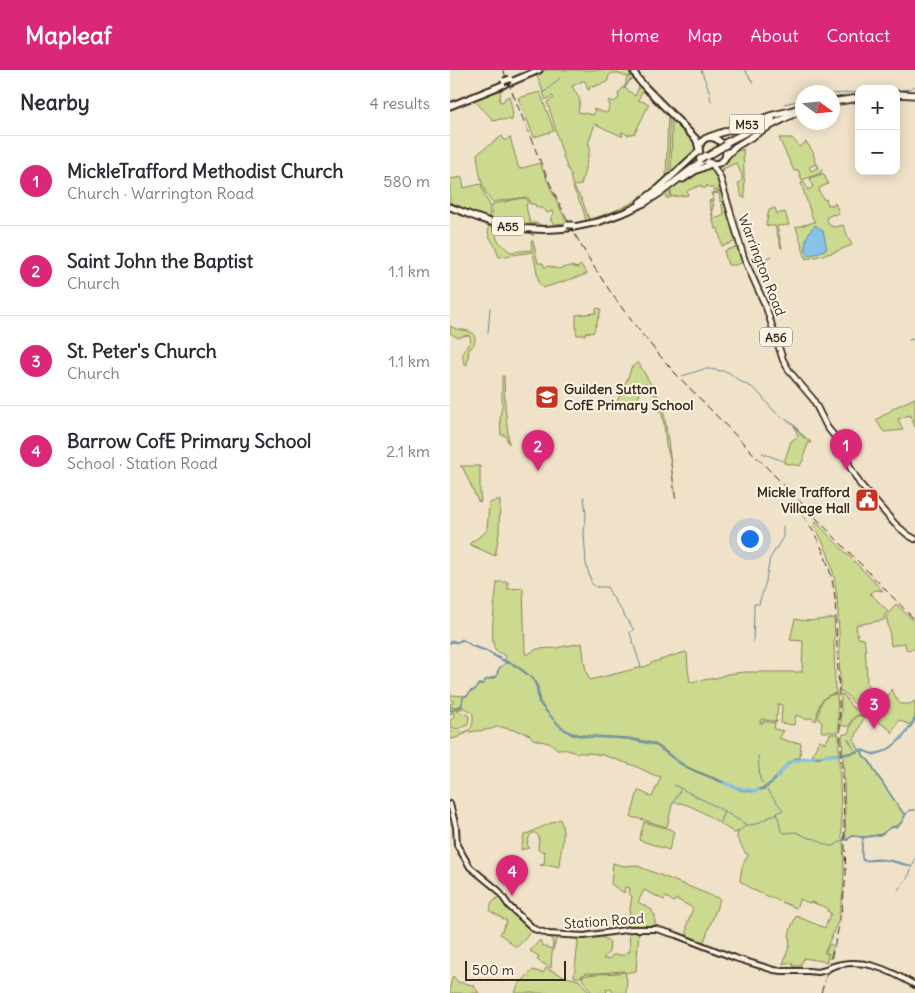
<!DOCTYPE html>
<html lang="en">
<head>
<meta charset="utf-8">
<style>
  :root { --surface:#fff; --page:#f7f7f7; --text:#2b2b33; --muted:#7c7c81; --line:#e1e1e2; --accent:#db2777 }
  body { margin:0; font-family:Delius,sans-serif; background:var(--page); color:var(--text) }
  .controls { position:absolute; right:15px; top:15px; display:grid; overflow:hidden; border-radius:10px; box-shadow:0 2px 12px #0003 }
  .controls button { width:45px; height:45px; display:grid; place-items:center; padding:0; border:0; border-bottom:1px solid var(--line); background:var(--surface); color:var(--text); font:25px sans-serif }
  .compass { position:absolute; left:345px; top:15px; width:45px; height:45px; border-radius:50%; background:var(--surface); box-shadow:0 2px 12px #0003; rotate:105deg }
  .scale { position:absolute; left:15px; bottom:12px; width:101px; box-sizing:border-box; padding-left:5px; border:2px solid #3b2a1e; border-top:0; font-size:14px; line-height:18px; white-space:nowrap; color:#3b2a1e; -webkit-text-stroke:4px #fcf5e5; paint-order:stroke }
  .you { position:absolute; left:299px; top:468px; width:18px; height:18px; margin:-12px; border:4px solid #fff; border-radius:50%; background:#1a73e8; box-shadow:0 0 0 8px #1a73e833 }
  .badge { display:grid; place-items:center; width:32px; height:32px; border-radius:50%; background:var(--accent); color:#fff; font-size:16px; font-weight:700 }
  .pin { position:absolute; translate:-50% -41px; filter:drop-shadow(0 1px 2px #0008) }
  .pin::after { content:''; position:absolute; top:26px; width:18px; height:15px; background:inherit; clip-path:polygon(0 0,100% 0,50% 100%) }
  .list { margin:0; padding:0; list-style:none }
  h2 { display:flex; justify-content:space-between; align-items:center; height:65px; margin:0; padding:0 20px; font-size:21px }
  h2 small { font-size:16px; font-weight:400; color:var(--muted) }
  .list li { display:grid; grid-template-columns:32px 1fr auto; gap:15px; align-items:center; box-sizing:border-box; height:90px; padding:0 20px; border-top:1px solid var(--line) }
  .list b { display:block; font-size:19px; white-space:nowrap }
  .list p { margin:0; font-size:16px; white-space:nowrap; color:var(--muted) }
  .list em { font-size:16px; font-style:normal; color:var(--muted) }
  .map { position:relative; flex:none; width:465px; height:923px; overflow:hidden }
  header { display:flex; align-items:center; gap:30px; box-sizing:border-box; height:70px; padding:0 25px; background:var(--accent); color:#fff }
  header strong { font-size:24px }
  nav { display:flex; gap:28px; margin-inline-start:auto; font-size:18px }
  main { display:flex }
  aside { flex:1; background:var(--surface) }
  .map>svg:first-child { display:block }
  .green { fill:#cbda8f; stroke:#838256 }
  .water { fill:#88c2e7; stroke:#698597 }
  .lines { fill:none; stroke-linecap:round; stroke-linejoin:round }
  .stream { stroke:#698597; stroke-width:1 }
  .river { stroke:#88c2e7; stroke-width:3 }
  .secondary-casing { stroke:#3b2a1e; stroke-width:8 }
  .primary-casing { stroke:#3b2a1e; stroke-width:8 }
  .trunk-casing { stroke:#3b2a1e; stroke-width:9 }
  .motorway-casing { stroke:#3b2a1e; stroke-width:9 }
  .secondary { stroke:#fcf5e5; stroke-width:4 }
  .primary { stroke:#fcf5e5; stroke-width:4.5 }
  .trunk { stroke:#fcf5e5; stroke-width:5 }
  .motorway { stroke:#fcf5e5; stroke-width:5.5 }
  .rail { stroke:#3b2a1e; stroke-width:1; stroke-dasharray:8 4; stroke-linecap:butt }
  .secondary-bridge-casing { stroke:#3b2a1e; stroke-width:8; stroke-linecap:butt }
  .trunk-bridge-casing { stroke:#3b2a1e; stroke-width:9; stroke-linecap:butt }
  .motorway-bridge-casing { stroke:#3b2a1e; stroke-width:9; stroke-linecap:butt }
  .secondary-bridge { stroke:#fcf5e5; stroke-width:4 }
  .trunk-bridge { stroke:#fcf5e5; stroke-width:5 }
  .motorway-bridge { stroke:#fcf5e5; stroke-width:5.5 }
  .labels { text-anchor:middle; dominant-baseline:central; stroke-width:4; stroke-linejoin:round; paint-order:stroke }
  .shield { fill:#fcf5e5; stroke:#75675a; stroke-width:1 }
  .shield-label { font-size:12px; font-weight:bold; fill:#3b2a1e }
  .street-label { font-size:14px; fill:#3b2a1e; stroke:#fcf5e5 }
  .poi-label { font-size:14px; font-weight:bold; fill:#3b2a1e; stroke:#fcf5e5; text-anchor:start }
</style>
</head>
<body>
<header>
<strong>Mapleaf</strong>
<nav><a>Home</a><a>Map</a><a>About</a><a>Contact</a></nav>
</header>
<main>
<aside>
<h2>Nearby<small>4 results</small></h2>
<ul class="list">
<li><span class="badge">1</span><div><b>MickleTrafford Methodist Church</b><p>Church · Warrington Road</p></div><em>580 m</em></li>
<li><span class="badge">2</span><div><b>Saint John the Baptist</b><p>Church</p></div><em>1.1 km</em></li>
<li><span class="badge">3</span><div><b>St. Peter's Church</b><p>Church</p></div><em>1.1 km</em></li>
<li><span class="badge">4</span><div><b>Barrow CofE Primary School</b><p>School · Station Road</p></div><em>2.1 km</em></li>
</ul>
</aside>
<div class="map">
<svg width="465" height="923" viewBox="0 0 465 923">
  <rect width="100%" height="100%" fill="#f0e2c9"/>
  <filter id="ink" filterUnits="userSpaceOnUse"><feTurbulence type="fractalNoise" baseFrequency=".02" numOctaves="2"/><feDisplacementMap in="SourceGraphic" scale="10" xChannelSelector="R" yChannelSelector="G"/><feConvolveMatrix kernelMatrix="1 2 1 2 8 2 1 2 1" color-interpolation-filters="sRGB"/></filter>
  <g filter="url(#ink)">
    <g class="green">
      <path d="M 96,0 L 182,0 L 184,4 L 177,7 L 166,3 L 162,3 L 159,6 L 157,12 L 142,17 L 141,15 L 139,16 L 140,19 L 138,20 L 135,11 L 131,11 L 131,12 L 122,16 L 130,30 L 128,42 L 143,45 L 145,41 L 143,39 L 157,43 L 160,35 L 158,31 L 161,30 L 163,32 L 166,31 L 169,27 L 168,24 L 176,14 L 176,9 L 184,5 L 186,8 L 179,11 L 175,18 L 185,26 L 190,15 L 194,18 L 188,30 L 199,34 L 185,63 L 177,65 L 175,63 L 171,62 L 173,66 L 171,66 L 145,54 L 138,74 L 140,75 L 139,83 L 131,115 L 123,116 L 120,106 L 122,106 C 115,101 103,46 97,32 L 104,28 L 102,26 L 96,30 L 87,6 L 89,3 Z"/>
      <path d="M 49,18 L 51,23 L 49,31 L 53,32 L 55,28 L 59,26 C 61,33 64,42 62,50 L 61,51 L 59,49 L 58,50 L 50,49 L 44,51 L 23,29 Z"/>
      <path d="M 90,22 L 104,61 L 84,67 L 68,28 Z"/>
      <path d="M 218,42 L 220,45 L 219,106 C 214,111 208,117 202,122 C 184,136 159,148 136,151 L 133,139 L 123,118 L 124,117 L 132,130 L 139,149 C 168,142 195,128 216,108 Z"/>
      <path d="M 222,46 L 245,70 L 248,81 L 221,104 Z"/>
      <path d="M 339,48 L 340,50 C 322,60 302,69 285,81 L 293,80 L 293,79 L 295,128 L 292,127 L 288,114 L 292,110 L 292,105 L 286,93 L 273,99 L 271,105 C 269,80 320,58 339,48 Z"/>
      <path d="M 52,66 L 55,71 L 60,67 L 69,99 L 90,93 L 100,117 L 117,153 L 103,154 L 100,149 L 102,148 L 101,146 L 104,144 L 103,141 L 97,143 L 94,139 L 86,137 L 85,134 L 80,134 L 79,129 L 77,127 L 42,132 C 31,121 29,99 27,84 Z"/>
      <path d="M 329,68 L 342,68 L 350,77 L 356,72 L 364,83 L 363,84 L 365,89 L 364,90 L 366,94 L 359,97 L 361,101 L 367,98 L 367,95 L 368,95 L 370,100 L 372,99 L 371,103 L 352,110 L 348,100 L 344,101 Z"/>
      <path d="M 256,97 L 266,104 L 269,113 L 270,113 L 272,118 L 271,119 L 264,121 L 263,118 L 260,118 L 257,115 L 256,118 L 252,118 L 251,115 L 239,120 L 237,122 L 238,125 L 221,127 L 221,121 L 220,122 L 220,128 L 216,128 L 217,124 L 215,122 L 248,100 L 249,103 L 250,103 L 250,101 Z"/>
      <path d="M 372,104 L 374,104 L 378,114 L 369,118 L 369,121 L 374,130 L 376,129 L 378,135 L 381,134 L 382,136 L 385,133 L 389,143 L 384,145 L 383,144 L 376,148 L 380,156 L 385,157 L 393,155 L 399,169 L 402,175 L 382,183 L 356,189 L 346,157 L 365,152 L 362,147 L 351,113 L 354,112 L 358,120 L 363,117 L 360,108 Z"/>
      <path d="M 12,107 L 14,118 L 31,114 L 35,127 L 40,135 L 39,148 L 0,133 L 0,109 Z"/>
      <path d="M 272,121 L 275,130 L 274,131 L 270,132 L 270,129 L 269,123 L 263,124 L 264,131 L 263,132 L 264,136 L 262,136 L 263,138 L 262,139 L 263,147 C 267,149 271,147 274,144 L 272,136 L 271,134 L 276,134 L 287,171 L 272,176 L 268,158 L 265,159 L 259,131 L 262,130 L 263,128 L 261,123 Z"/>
      <path d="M 72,128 L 77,129 L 78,131 L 76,136 L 80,153 L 87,153 L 93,156 L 70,154 L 41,148 L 42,136 L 43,134 Z"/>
      <path d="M 325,138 L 327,144 L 335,142 L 339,155 L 327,156 L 332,178 L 331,178 L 325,156 L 318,156 L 316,155 L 319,140 Z"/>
      <path d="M 41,153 L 49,157 L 80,161 L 84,166 L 79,163 L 46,161 L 47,170 L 60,182 L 82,180 L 81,171 L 83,171 L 88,193 L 93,193 L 94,197 L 100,196 L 108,199 L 121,196 L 127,198 L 131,195 L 137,204 L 93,218 L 89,213 L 83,182 L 49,187 C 48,184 47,181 46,178 C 41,168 36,167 39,154 Z"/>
      <path d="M 289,176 L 294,192 L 286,195 L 278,195 L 274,181 Z"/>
      <path d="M 149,238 L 151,239 L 150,244 L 143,263 L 136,262 L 135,265 L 127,265 L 126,260 L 126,245 L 146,243 L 146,239 Z"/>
      <path d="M 0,256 C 9,262 17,258 24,264 C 26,270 25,276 19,279 L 17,295 L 14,293 C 13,289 12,284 14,280 C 18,273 23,273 19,265 C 9,266 9,270 0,263 Z"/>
      <path d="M 188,292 L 213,335 L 226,429 L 225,428 L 220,388 L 216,375 L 214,354 L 209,330 L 195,313 L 184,336 L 166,334 L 179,305 L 181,298 Z"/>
      <path d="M 52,306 L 54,306 L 55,336 L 59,374 L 55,365 L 51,365 L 50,347 L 52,336 Z"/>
      <path d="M 465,328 L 465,357 L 460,345 L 448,349 L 453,360 L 434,362 L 426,350 L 443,339 L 443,338 Z"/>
      <path d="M 344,355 L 349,362 L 361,372 L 358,374 L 354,385 L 355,386 L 350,396 L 334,393 L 341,371 L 348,366 Z"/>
      <path d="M 10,396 L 30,396 L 30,423 L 31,432 L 28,431 L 13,398 Z"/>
      <path d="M 47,430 L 50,430 L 50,431 L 49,464 L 45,486 L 21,475 L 20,473 L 32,465 L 37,460 L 39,435 L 40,433 Z"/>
      <path d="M 366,452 L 433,521 L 426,520 L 420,523 L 438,541 L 434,546 L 434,550 L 406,555 L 408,568 L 414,569 L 415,573 L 417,611 L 416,613 C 421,618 431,621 438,625 L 432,639 L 425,650 L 408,639 L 409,637 C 400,633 399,623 390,621 C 390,602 389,583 389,563 C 387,523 386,490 364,456 Z"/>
      <path d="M 47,512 L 58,512 L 58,519 L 73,518 L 75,582 L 76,585 L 87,579 L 106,578 L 132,573 C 134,585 134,601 140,610 L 197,596 L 201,593 L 235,582 L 237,583 L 238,599 L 240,612 L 266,608 L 277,604 L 296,602 L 352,602 L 353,571 L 340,570 L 345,549 C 358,553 371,549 384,548 L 385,569 L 384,570 L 385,619 L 387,623 C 369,626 369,635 366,651 L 361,648 L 355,649 L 346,645 L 344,655 L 331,653 L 332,635 L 328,634 L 327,646 L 325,647 L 327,652 L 311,649 L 310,653 L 313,653 L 313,651 L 325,653 L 324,659 L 334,661 L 329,668 L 341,672 L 351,673 L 350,688 C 328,692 327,720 301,720 C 291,720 282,715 272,711 C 258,705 244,701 230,693 C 221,687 213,676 202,673 C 186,668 169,668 153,667 C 143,666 132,666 122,663 C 114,660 107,653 101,647 L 109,656 L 122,665 L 142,667 L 177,669 L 205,675 L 230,694 L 244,701 L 288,719 L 297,721 L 311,720 L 316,718 L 327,709 L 336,696 L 343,690 L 349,689 L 370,688 L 380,685 L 391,685 L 389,687 L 392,768 L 393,769 L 394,800 L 393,822 L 388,852 L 374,883 L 378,884 L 378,886 L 379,884 L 376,882 L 380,874 L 381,874 L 383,876 L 380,889 L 377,887 L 377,892 L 354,888 L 350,896 L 343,896 L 342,893 L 336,893 L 333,894 L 340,874 L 339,866 L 341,858 L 346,846 L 375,858 L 381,843 L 377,841 L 377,838 L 361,832 L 359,833 L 350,829 L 346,838 L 303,820 L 290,811 C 291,801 292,792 299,785 L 296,784 L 287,768 L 288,762 L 284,763 C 271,754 239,730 223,733 L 222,735 L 217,757 C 205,754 193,749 181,747 L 188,721 L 190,721 L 202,727 L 211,707 L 204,705 L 185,696 L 153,685 L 139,683 L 126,683 L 114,679 L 107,679 L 102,674 L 83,669 L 80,665 L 72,662 L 51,657 L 46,657 L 42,659 L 19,662 L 6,668 L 0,669 L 0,661 C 17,663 24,663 23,644 L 19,640 L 14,638 L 6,641 L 16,644 L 19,646 L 18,655 L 8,659 L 0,657 L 0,651 L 4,646 L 3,642 L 0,644 L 0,640 L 3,641 L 13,636 L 3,640 L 0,639 L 0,634 L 3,633 L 3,632 L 0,628 L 0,625 L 18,626 L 20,621 L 26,619 L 29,614 L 33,614 L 36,610 L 40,609 L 46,607 L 49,598 L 56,593 L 63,594 L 81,607 L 87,618 L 89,633 L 100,646 L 90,632 L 88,617 L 83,608 L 68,596 L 54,590 L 56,587 L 55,585 C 51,584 48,582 45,579 C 39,568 46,526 47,512 Z"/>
      <path d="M 446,534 L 465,552 L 465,579 L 458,580 L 457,579 L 456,579 L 455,573 L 441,576 L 439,558 L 436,547 Z"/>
      <path d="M 441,619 L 450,634 L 460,634 L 465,631 L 465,648 L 460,655 L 449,650 L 443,661 L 443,663 L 438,658 L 427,651 L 433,642 Z"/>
      <path d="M 387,624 L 389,662 L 372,662 L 371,661 L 372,652 L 368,649 C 370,635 370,626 387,624 Z"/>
      <path d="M 391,624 L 394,625 L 401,636 L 414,645 C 405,644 401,648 400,656 L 391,656 Z"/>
      <path d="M 409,645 L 414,647 L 405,668 L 404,670 L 409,679 L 404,682 L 393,684 L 392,665 L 398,663 C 401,657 401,649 409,645 Z"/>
      <path d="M 380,664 L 389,664 L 389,684 C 380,684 371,687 362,686 L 369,670 L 376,673 Z"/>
      <path d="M 409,681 L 412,681 L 413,686 L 419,691 L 428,707 L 455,745 L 451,753 L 446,756 L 441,757 L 432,764 L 415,767 L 402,766 L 396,770 L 393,685 L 404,683 Z"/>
      <path d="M 110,749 C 117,766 110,779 109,797 L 102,795 L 90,795 L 94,795 L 95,782 L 88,780 L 89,767 L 86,763 L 83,763 L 80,765 L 77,774 L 79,778 L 71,780 L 74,765 Z"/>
      <path d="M 194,752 L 220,759 L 224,762 L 219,780 L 189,770 Z"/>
      <path d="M 163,793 L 174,796 L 185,795 L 270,829 L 253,874 L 237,867 L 237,854 L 243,838 L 226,829 L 224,832 L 216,827 L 214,830 L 194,820 L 188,832 L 202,840 L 202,842 L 205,845 L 205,858 L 193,857 L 177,858 L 182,826 L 179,824 L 180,818 L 175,817 L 174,823 L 161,814 Z"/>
      <path d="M 50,825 L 82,860 L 74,870 L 67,877 C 63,876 56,868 50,864 L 57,851 L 40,841 L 41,838 L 41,834 Z"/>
      <path d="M 189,860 L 186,901 L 175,903 L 177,909 L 176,923 L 163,923 L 161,918 L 156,919 L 157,923 L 142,923 L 131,907 C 143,902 161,905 175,902 L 174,901 L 149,903 L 137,903 L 129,907 L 124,907 L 128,872 L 127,867 C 141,866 149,863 160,872 L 159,882 L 153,889 L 160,889 L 162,885 L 175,885 L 176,882 L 180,882 L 179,861 Z"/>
      <path d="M 101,867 L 107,867 L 102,883 L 101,898 L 87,890 L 89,886 L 80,881 L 90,870 L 92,875 L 102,879 L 103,873 Z"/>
      <path d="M 96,898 L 116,907 L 129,910 L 140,923 L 65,923 L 68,915 L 83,900 L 93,903 Z"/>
      <path d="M 3,906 L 8,912 L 23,915 L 29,923 L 0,923 L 0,916 Z"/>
    </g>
    <g class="water">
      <path d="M 365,155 L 373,161 L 377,179 L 359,186 C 351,177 357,163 365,155 Z"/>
      <path d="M 12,569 L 21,575 L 36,580 L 54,590 L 64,594 L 82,607 L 88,617 L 89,630 L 93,637 L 109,654 L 119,662 L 132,665 L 180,668 L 203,673 L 230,692 L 241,699 L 291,719 L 302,720 L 314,718 L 327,707 L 337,693 L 346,688 L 370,687 L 380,684 L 391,684 L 391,685 L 380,685 L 369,688 L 346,689 L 336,696 L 327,709 L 315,719 L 302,722 L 290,720 L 244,701 L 230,694 L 205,675 L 177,669 L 136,667 L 120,664 L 109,656 L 91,636 L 88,631 L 86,616 L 83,609 L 79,606 L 65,596 L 59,593 L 56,593 L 49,598 L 47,607 L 40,609 L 35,610 L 33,614 L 28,615 C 26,620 25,620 20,622 C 18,626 17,626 13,627 C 12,637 10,638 0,637 L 6,637 L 12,635 L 13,627 L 17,626 L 20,621 L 25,620 L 28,614 L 33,614 L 35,610 L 46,606 L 49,598 L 56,593 L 37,582 L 23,577 L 13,570 L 6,573 L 2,572 L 0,574 L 0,572 L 3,570 L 7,572 Z"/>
      <path d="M 465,648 L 465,651 L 453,668 L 441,678 L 434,682 L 424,685 L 413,681 L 413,686 L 420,691 L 427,704 L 454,744 L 456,744 L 459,740 L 465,740 L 458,741 L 451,754 L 447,757 L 440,758 L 430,765 L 413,768 L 412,778 L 412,789 C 418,791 423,789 429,789 C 440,790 453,792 462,797 L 435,790 L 413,791 C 410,784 412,775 413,768 C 406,766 402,765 398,770 L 396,770 L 402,766 L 415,767 L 432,764 L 441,757 L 446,756 L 451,753 L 454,745 L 428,707 L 419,691 L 413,686 L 412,681 L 394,685 L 392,685 L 392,684 L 404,682 L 410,679 C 415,680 420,684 426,683 C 444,681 456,661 465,648 Z"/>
    </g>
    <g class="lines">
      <g class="stream">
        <path d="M 251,0 L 259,20 L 261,31"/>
        <path d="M 295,0 L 303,13"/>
        <path d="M 98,19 L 110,8"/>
        <path d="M 174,19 L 179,11 L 184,9"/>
        <path d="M 446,21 L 460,19 L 465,16"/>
        <path d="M 93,22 L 97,20"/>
        <path d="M 382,24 L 409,22"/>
        <path d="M 334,34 L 352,30"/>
        <path d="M 311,190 L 322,186"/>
        <path d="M 38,263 L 40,238"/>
        <path d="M 459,270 L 465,269"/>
        <path d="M 232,306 L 254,299 L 260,299 L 278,302 L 290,311 L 303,318 L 307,321 L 324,341 L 344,355"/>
        <path d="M 345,356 C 349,362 353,369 360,373"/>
        <path d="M 312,383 L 333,391"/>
        <path d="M 134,427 L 136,445 L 134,463 L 136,494 L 141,511"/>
        <path d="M 321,487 L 333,467 L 333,456"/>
        <path d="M 316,510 L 320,488"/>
        <path d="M 141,513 L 146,517 L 157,517 L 160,522"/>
        <path d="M 160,523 L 184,560 L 180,562"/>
        <path d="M 309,534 L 316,511"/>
        <path d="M 304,539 L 304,534 L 308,534"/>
        <path d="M 180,563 L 191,597"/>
        <path d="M 303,572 L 304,540"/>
        <path d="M 398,669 L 404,679"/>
        <path d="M 308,686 L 310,710 L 313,713"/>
        <path d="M 224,715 L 267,737 L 297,755"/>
        <path d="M 224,732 L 230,720"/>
        <path d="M 327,743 L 331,760 L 334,763 L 346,762 L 359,768 L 366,769 L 374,774 L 379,776 L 384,776 L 392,770 L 398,770"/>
        <path d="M 270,752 L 274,741"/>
        <path d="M 299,755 L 306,754 L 333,740 L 317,720"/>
        <path d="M 286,763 L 297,755"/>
        <path d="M 463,795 L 465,788"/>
        <path d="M 448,820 C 454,812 461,805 462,796"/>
      </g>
      <g class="river">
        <path d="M 371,686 L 387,685"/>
        <path d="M 327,708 L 337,695 L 343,691 L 365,687"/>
        <path d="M 274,713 C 286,717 297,721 309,720"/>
      </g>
      <g class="secondary-casing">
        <g id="secondary">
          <path d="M 0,734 L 6,757 L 7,775 L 20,797 L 48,820 L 59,836 L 84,859 L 99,864 L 134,866 L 182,859 L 206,859 L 226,865 L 285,888 L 324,900 L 332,901 L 358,901 L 368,902 L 376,900"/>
          <path d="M 381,897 C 412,886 439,900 465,915"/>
        </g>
      </g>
      <g class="primary-casing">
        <path id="primary" d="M 262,94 L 270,107 L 294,188 L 316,237 L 333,290 L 340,302 L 363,329 L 377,357 L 394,378 L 400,397 L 410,414 L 445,454 L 458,465 L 465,469"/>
      </g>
      <g class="trunk-casing">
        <g id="trunk">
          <path d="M 183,0 L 188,9 L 196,18 L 246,69 C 249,75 248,82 252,87 C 263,101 282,91 274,77 C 267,65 252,63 249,79"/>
          <path d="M 61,12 L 89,0"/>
          <path d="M 0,36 L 55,14"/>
          <path d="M 233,109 L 245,101 L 261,94"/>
          <path d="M 190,132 L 209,118 L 247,83 L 249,80"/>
          <path d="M 0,137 C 21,145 41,154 63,157 C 81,160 100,160 118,158"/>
          <path d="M 124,157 L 148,152 L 178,141 L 196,132"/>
        </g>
      </g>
      <g class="motorway-casing">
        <g id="motorway">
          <path d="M 446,24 L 465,25"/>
          <path d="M 382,32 L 409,28"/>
          <path d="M 338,42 L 352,37"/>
          <path d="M 259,67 L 320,46 L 341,41"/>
          <path d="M 275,73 L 322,49"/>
          <path d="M 276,86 L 285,77 L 316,58 L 347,42"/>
          <path d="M 255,88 L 271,78"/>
          <path d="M 194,133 L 210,123 L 252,91"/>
        </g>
      </g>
      <use href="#secondary" class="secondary"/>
      <use href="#primary" class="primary"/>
      <use href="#trunk" class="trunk"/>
      <use href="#motorway" class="motorway"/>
      <g class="rail">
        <path d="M 53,0 C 73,47 90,95 113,141 C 142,201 182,255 226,304 L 465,550"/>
        <path d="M 345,436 C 368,463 381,493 385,528 L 396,803 C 393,844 384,883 371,923"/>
      </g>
      <g class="secondary-bridge-casing">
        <path id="secondary-bridge" d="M 376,900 L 381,897"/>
      </g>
      <g class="trunk-bridge-casing">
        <g id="trunk-bridge">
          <path d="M 54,11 L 60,9"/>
          <path d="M 117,155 L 123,155"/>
        </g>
      </g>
      <g class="motorway-bridge-casing">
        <g id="motorway-bridge">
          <path d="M 271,78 L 276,75"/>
          <path d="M 250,89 L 255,86"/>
        </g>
      </g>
      <use href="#secondary-bridge" class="secondary-bridge"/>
      <use href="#trunk-bridge" class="trunk-bridge"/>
      <use href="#motorway-bridge" class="motorway-bridge"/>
    </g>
  </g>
  <defs>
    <g id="school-square" transform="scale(1.25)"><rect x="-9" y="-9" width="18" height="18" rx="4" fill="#c8321e" stroke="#fcf5e5"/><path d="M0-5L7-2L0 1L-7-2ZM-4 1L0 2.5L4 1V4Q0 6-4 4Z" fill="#fff"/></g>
    <g id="civic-square" transform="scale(1.25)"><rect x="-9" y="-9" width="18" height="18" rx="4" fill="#c8321e" stroke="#fcf5e5"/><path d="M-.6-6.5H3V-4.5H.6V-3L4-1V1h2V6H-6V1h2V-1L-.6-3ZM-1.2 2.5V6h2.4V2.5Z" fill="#fff"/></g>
  </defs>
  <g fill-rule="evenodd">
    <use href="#school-square" x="97" y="327"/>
    <use href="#civic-square" x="417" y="430"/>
  </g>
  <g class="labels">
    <g class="shield">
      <rect x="279.5" y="44.5" width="35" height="19" rx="4"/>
      <rect x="42" y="146.5" width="32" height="19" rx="4"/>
      <rect x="310" y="257.5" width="32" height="19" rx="4"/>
    </g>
    <g class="shield-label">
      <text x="297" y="54">M53</text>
      <text x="58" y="156">A55</text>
      <text x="326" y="267">A56</text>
    </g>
    <g class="street-label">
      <text transform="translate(312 195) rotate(69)">Warrington Road</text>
      <text transform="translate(154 851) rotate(-4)">Station Road</text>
    </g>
    <g class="poi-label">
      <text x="114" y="319">Guilden Sutton<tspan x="114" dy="16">CofE Primary School</tspan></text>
      <text x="400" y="422" text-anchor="end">Mickle Trafford<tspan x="400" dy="16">Village Hall</tspan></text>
    </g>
  </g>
</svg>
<div class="controls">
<button>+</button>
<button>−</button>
</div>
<svg class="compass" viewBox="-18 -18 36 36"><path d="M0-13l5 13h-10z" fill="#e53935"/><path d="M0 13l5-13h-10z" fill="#7c7c81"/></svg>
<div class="scale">500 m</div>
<div class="you"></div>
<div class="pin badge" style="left:396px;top:400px">1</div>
<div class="pin badge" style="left:88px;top:401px">2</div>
<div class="pin badge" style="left:424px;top:659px">3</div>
<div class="pin badge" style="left:62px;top:826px">4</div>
</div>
</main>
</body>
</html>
